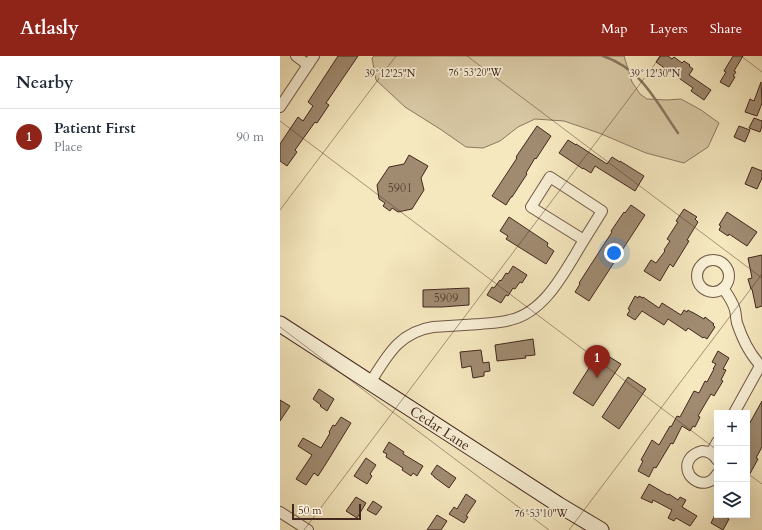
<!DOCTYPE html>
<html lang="en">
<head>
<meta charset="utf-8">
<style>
  :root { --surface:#fff; --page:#f6f6f7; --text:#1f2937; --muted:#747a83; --line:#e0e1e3; --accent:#8f2418 }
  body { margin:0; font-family:Cardo,serif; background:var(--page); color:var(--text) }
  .controls { position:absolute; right:12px; bottom:12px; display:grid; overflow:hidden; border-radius:0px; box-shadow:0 4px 16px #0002 }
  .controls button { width:36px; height:36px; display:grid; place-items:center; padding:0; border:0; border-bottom:1px solid var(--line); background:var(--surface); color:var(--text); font:20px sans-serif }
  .scale { position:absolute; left:12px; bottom:10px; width:69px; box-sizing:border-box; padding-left:4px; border:2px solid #43281e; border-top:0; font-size:11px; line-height:14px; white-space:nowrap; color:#43281e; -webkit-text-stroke:3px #f8efd5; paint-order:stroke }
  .you { position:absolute; left:334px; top:197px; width:14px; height:14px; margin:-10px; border:3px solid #fff; border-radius:50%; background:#1a73e8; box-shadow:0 0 0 6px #1a73e833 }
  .badge { display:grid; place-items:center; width:26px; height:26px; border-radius:50%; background:var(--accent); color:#fff; font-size:13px; font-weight:700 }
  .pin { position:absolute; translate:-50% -33px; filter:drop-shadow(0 1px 2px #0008) }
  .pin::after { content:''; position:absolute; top:21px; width:14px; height:12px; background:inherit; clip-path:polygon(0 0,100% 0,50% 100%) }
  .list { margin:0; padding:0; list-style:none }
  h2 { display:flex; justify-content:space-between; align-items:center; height:52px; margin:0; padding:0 16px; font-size:17px }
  h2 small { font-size:13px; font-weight:400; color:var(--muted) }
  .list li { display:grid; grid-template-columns:26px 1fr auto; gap:12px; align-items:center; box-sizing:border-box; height:56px; padding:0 16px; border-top:1px solid var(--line) }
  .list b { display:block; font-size:15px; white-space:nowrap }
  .list p { margin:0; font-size:13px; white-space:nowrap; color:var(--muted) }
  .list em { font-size:13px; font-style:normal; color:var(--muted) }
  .icon { flex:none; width:22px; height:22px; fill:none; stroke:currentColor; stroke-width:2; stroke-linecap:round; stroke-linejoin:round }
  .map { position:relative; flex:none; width:482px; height:474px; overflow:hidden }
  header { display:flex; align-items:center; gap:24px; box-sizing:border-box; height:56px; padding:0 20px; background:var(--accent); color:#fff }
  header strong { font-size:19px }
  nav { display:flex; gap:22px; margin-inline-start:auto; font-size:14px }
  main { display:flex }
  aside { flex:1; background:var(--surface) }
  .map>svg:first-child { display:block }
  .green { fill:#d7c7a3; stroke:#8d7860 }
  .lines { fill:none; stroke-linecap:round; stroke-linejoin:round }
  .stream { stroke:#89745e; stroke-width:2.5 }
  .building { fill:#a08b71; stroke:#43281e }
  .street-casing { stroke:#705846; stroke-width:12 }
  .secondary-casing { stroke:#43281e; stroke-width:17 }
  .street { stroke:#f8efd5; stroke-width:10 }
  .secondary { stroke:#f8efd5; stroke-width:15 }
  .ticks { fill:none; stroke:#43281e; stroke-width:1; stroke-opacity:0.45 }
  .labels { text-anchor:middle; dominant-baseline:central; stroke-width:3.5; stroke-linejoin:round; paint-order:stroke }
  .number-label { font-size:12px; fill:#5a4133 }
  .street-label { font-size:14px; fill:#43281e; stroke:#f8efd5 }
  .ticks-label { font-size:10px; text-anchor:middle; fill:#43281e; stroke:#f8efd5; stroke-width:3.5; stroke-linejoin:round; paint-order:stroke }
</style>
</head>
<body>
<header>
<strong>Atlasly</strong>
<nav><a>Map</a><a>Layers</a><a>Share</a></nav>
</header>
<main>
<aside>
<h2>Nearby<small></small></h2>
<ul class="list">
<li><span class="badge">1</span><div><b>Patient First</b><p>Place</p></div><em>90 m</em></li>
</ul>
</aside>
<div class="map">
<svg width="482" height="474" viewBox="0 0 482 474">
  <rect width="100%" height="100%" fill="#f5e7be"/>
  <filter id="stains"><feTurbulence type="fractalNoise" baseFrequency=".005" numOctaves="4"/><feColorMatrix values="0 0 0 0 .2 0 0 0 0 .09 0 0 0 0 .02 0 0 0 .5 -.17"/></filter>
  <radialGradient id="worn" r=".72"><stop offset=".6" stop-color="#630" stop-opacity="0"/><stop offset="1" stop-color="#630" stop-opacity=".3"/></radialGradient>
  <path class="green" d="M 94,0 L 344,0 L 352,26 L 360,38 L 367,43 L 387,44 L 401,43 L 421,54 L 439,67 L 428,91 L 404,107 L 366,97 L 319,77 L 284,65 L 255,63 L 238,71 L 220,85 L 203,92 L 186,91 L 160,73 L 125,51 L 96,24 L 92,2 Z"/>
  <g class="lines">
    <path class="stream" d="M 323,0 C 362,13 376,46 398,77"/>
  </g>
  <g class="building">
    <path d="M 58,0 L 78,0 L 46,47 L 49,49 L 37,67 L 35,66 L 15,94 L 17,96 L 7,110 L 0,105 L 0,88 L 18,61 L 23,65 L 33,50 L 28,46 Z"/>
    <path d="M 380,0 L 388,0 L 392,3 L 394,1 L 402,7 L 404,5 L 410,9 L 409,10 L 413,13 L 409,19 L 431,34 L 424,44 L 411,35 L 413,32 L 376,6 Z"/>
    <path d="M 453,0 L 463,0 L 454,15 L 456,16 L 453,20 L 455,21 L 449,31 L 440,26 L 446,16 L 444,15 Z"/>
    <path d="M 481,26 L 482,47 L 477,60 L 465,56 L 470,43 L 474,45 Z"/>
    <path d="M 474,62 L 482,65 L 482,70 L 480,76 L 469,72 Z"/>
    <path d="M 257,70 L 271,80 L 256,103 L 255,102 L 246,117 L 247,118 L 232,141 L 231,141 L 226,149 L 212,140 L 237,102 L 236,101 Z"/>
    <path d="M 459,70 L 470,74 L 465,86 L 454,81 Z"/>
    <path d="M 288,84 L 296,89 L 296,88 L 327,108 L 332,101 L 340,106 L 340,105 L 364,120 L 355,135 L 315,110 L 311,117 L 303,112 L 303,113 L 279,97 Z"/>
    <path d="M 129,99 L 148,110 L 141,122 L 144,134 L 132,153 L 118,156 L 112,152 L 110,155 L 103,150 L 105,147 L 99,143 L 97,129 L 109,111 L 124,108 Z"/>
    <path d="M 472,111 L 482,115 L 482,122 L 477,133 L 465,128 Z"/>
    <path d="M 351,149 L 365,159 L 309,245 L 295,236 L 300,228 L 299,227 L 332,176 L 331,175 L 344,156 L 345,157 Z"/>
    <path d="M 404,153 L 417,161 L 415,163 L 418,166 L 407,184 L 409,185 L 393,211 L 390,208 L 380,225 L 364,215 L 371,204 L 376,207 L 385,195 L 384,194 L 390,185 L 387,183 L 398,166 L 396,165 Z"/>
    <path d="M 447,156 L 477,176 L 467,190 L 449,178 L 448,180 L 439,174 L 441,170 L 439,169 Z"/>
    <path d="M 229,161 L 268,187 L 267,190 L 274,195 L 266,208 L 226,183 L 228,180 L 220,175 Z"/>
    <path d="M 482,199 L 482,250 L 476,252 L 472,233 L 471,233 L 468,223 L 472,222 L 468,202 Z"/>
    <path d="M 233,210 L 247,219 L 242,227 L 240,226 L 235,233 L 233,232 L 228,240 L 226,239 L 221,247 L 207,239 L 212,231 L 214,232 L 220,224 L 221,225 L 226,217 L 228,218 Z"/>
    <path d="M 189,232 L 189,249 L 162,251 L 143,251 L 143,234 Z"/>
    <path d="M 355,240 L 358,242 L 359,240 L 363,242 L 363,241 L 379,252 L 382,247 L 401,259 L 404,254 L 407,256 L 408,254 L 411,256 L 412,256 L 424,263 L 425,261 L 434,268 L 433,269 L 435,271 L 427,283 L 424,281 L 423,282 L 408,272 L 406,275 L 388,263 L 384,269 L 362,255 L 355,264 L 347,259 L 350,254 L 348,253 Z"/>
    <path d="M 253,283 L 255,299 L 245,300 L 246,302 L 217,305 L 215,289 Z"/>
    <path d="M 201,294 L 203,307 L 209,306 L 210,315 L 204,316 L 204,320 L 193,322 L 191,310 L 182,312 L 180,296 Z"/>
    <path d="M 320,295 L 341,308 L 313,350 L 293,337 Z"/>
    <path d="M 438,295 L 449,302 L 443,313 L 446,314 L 441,324 L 443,325 L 434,340 L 431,338 L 418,360 L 420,361 L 415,371 L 413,370 L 410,375 L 402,370 L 393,388 L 391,387 L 376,412 L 374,411 L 369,421 L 358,415 L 363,405 L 361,404 L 372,384 L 379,389 L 390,370 L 391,371 L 397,360 L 400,361 L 414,335 L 419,337 L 425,325 L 427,326 L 434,313 L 433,313 L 436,308 L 432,306 Z"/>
    <path d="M 348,321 L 366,333 L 339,373 L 322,361 Z"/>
    <path d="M 39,333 L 54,343 L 47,355 L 40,350 L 41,349 L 33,343 Z"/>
    <path d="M 0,344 L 10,350 L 0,365 Z"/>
    <path d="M 482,345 L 482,391 L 476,402 L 478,403 L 467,423 L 467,372 Z"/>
    <path d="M 61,361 L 71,367 L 47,406 L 38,420 L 34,417 L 26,429 L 16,423 L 32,399 L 18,390 L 23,382 L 41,392 L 50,377 L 49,376 L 53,369 L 55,370 Z"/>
    <path d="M 109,386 L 124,396 L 123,398 L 143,410 L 137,420 L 133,417 L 131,420 L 122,414 L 123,412 L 106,401 L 107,398 L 103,396 Z"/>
    <path d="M 86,402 L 96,409 L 90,418 L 92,420 L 87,428 L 74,420 Z"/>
    <path d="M 157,409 L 176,422 L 169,432 L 154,421 L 154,420 L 151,418 Z"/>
    <path d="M 369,428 L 388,439 L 389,438 L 398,444 L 400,441 L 406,444 L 402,451 L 417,460 L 410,470 L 396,462 L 394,465 L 388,462 L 392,454 L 373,444 L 372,447 L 361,442 Z"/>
    <path d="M 186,438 L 196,445 L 186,460 L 188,461 L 184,467 L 169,458 L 174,451 L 177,453 Z"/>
    <path d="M 76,441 L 86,447 L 77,462 L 66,455 Z"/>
    <path d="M 93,445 L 102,451 L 96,459 L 87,454 Z"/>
    <path d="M 157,459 L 167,465 L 161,474 L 147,474 Z"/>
    <path d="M 435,459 L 449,459 L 447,462 L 449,463 L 443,474 L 431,467 Z"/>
  </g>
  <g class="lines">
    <g class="street-casing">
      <g id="street">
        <path d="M 16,0 L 28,9"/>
        <path d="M 0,51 L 34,0"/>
        <circle cx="433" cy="220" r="16"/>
        <path d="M 443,232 C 448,239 453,246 455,254 C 456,258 456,263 457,267 C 462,282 471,300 482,311"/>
        <path d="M 90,327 C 107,300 119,276 153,271 C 169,270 184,269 200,268 C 210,267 220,267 230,264 C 266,256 286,213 304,184 L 251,151 L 270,121 L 322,155 L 304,184"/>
        <path d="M 454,357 L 480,310"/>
        <path d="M 431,397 L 437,386"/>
        <path d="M 437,404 C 434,399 429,395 422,395 C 418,396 414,398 411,401 C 397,418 425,439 437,418"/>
        <path d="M 0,456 L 28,474"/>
      </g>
    </g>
    <g class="secondary-casing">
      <g id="secondary">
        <path id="s1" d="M 0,268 L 279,449 L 321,474"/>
      </g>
    </g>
    <use href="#street" class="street"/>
    <use href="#secondary" class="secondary"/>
  </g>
  <path class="ticks" d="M 187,0 L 482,222M 461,0 L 482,16M 0,65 L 437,394M 0,154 L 116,0M 0,271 L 269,474M 467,417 L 482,428M 24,474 L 381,0M 289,474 L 482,218"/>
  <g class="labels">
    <g class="number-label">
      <text x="120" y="132">5901</text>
      <text x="166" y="242">5909</text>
    </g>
    <g class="street-label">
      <text stroke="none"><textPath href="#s1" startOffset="191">Cedar Lane</textPath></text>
    </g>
  </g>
  <g class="ticks-label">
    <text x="195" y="20">76°53'20"W</text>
    <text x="110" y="21">39°12'25"N</text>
    <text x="375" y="21">39°12'30"N</text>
    <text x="261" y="461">76°53'10"W</text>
  </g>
  <rect width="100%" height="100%" filter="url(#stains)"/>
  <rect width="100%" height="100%" fill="url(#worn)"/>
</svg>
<div class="controls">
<button>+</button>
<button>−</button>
<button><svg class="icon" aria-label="layers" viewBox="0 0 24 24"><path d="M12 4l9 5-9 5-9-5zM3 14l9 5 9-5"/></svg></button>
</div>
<div class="scale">50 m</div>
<div class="you"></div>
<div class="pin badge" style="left:317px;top:322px">1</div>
</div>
</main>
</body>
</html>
